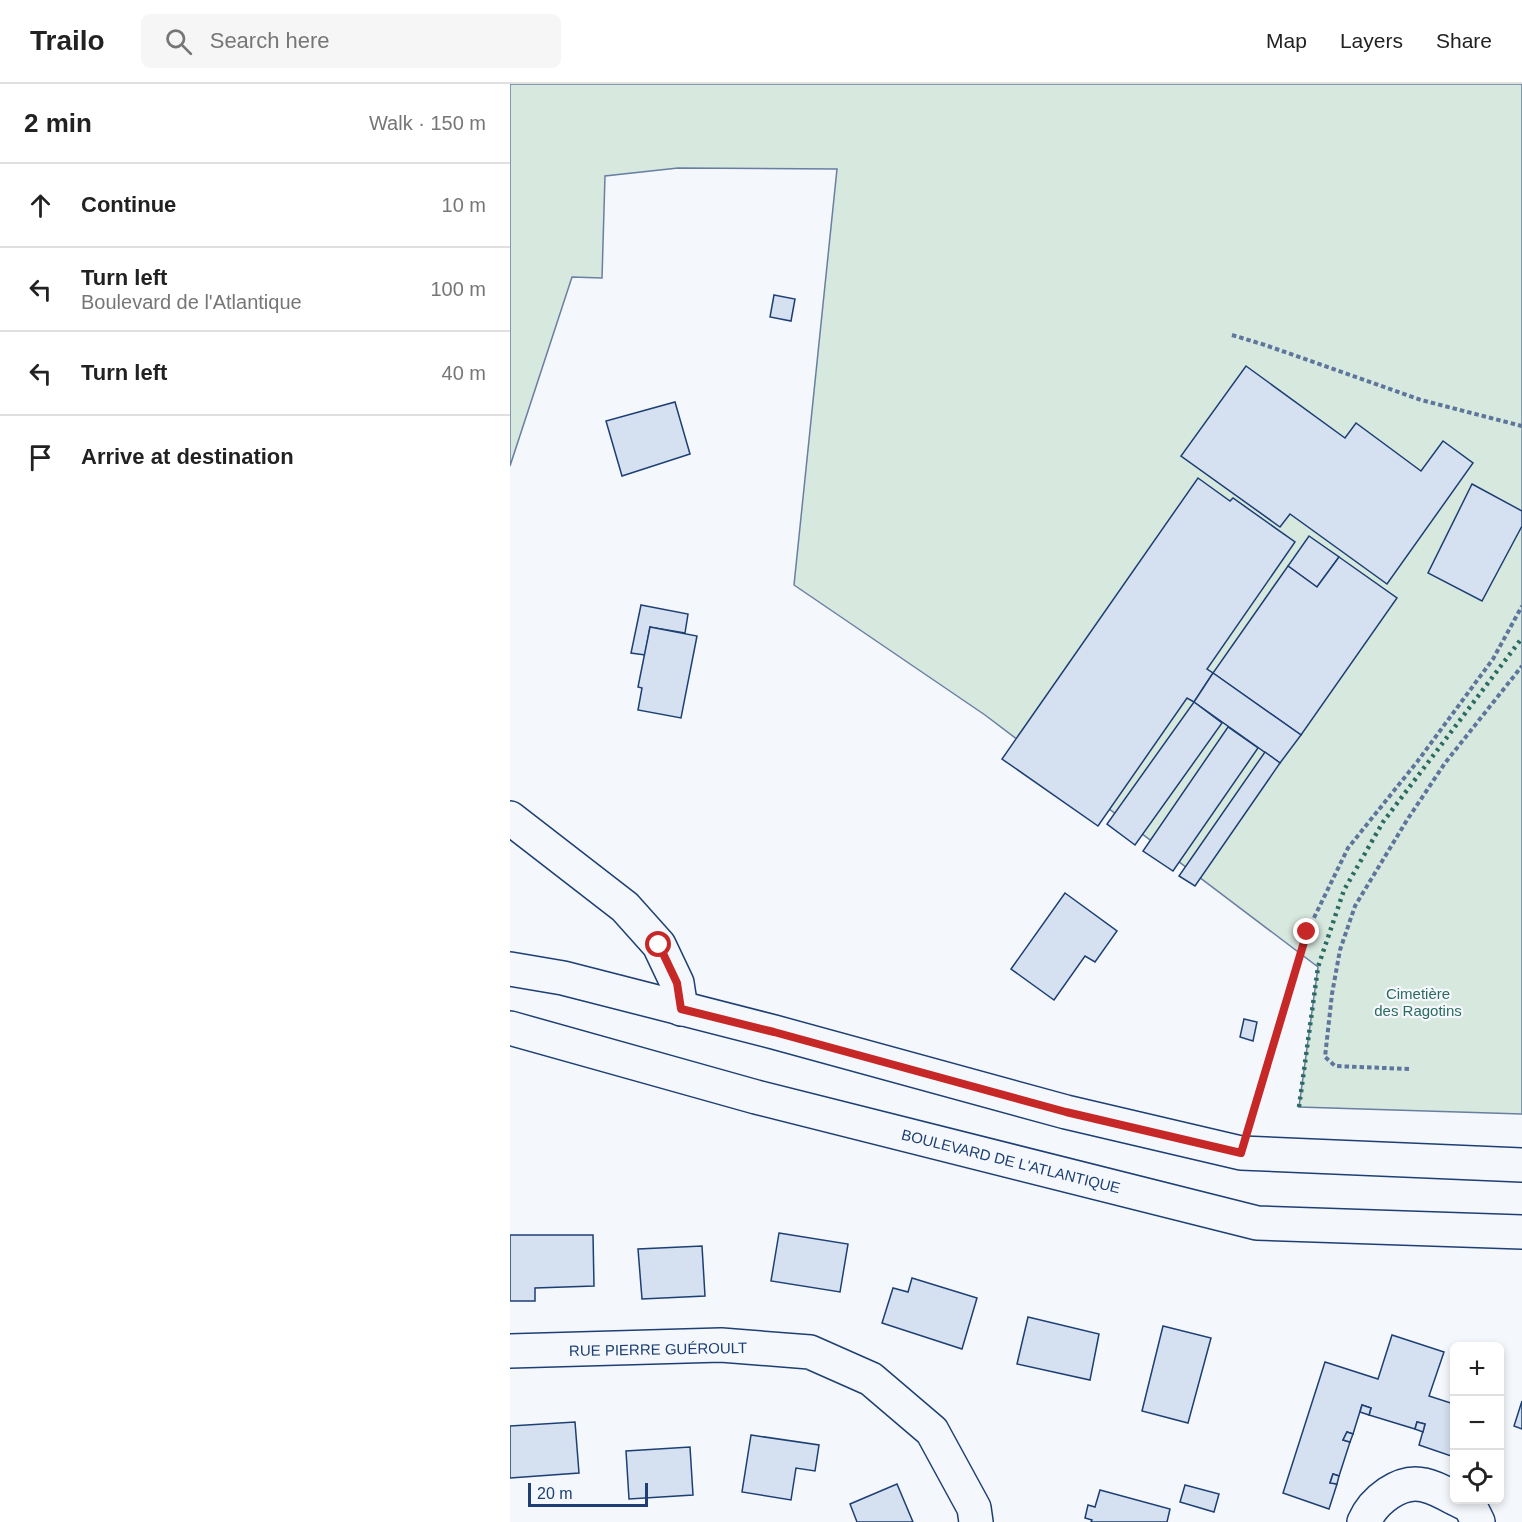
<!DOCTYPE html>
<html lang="en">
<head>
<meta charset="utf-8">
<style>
  :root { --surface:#fff; --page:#f6f6f6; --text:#222; --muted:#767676; --line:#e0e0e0 }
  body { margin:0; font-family:Arial,sans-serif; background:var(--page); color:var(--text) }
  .controls { position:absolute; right:18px; bottom:18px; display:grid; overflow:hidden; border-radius:9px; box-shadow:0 3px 9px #0003 }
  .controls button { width:54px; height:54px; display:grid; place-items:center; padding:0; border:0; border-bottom:2px solid var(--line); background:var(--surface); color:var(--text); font:30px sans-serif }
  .scale { position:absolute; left:18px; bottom:15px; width:120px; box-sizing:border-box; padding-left:6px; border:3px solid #1d3f73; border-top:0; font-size:16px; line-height:21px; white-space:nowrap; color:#1d3f73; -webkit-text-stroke:4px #f4f7fb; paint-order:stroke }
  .stop { position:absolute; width:18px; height:18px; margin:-14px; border:4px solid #c62828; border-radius:50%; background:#fff }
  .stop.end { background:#c62828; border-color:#fff; box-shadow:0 2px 6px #0008 }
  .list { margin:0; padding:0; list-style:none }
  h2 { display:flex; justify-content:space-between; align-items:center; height:78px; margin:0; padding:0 24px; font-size:26px }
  h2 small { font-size:20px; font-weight:400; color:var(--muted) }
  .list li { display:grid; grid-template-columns:39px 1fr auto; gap:18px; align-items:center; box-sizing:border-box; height:84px; padding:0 24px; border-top:2px solid var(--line) }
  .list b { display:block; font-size:22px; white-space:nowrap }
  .list p { margin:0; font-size:20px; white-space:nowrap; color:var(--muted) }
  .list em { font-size:20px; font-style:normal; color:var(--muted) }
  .icon { flex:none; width:33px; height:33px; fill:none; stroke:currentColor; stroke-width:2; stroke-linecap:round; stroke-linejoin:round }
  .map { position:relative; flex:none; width:1012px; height:1438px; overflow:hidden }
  header { display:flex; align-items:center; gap:36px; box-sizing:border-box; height:84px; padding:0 30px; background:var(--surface); border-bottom:2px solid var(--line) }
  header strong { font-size:28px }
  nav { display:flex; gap:33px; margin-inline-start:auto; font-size:21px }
  .search { width:420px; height:54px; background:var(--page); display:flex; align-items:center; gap:15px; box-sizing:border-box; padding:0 21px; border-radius:9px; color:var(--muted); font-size:22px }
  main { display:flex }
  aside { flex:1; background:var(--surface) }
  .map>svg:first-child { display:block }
  .green { fill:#d7e8df; stroke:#687fa3; stroke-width:1.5 }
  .building { fill:#d5e0f0; stroke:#1d3f73; stroke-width:1.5 }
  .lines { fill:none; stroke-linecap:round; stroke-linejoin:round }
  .minor-casing { stroke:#1d3f73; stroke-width:36 }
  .major-casing { stroke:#1d3f73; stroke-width:36 }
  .path { stroke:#5e769c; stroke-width:4; stroke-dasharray:4.5 3; stroke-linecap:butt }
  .minor { stroke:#f4f7fb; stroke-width:33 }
  .major { stroke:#f4f7fb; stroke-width:33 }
  .hedge { stroke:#2c6c60; stroke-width:4.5; stroke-dasharray:3 4.5; stroke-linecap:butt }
  .route { stroke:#c62828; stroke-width:8 }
  .labels { text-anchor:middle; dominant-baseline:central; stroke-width:4.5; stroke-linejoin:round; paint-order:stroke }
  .park-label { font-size:15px; fill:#2c6c60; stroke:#f4f7fb }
  .street-label { font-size:15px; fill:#1d3f73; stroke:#f4f7fb }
</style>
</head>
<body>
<header>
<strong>Trailo</strong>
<div class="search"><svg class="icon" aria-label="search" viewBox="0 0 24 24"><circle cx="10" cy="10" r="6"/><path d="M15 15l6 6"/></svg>Search here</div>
<nav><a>Map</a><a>Layers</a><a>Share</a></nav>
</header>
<main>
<aside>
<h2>2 min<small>Walk · 150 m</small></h2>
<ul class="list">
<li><svg class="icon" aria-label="ahead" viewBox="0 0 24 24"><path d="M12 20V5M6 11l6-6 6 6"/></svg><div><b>Continue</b></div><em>10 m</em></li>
<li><svg class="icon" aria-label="left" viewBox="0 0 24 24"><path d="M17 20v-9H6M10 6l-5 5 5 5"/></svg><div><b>Turn left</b><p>Boulevard de l'Atlantique</p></div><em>100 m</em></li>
<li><svg class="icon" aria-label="left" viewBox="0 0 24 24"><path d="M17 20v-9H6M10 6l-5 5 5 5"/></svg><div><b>Turn left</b></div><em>40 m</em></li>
<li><svg class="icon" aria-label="arrive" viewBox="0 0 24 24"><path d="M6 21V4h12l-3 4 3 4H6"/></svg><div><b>Arrive at destination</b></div></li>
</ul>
</aside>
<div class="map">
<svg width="1012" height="1438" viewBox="0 0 1012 1438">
  <rect width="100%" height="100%" fill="#f4f7fb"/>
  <path class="green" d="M 0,0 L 1012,0 L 1012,1030 L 789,1023 L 808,883 L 475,631 L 284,501 L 327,85 L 168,84 L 95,92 L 92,194 L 62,193 L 0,382 Z"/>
  <g class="building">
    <path d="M 264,211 L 285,215 L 281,237 L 260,233 Z"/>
    <path d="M 736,282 L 835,354 L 846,339 L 911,387 L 933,357 L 963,379 L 877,500 L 780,430 L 770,443 L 671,372 Z"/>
    <path d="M 165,318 L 180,370 L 112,392 L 96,337 Z"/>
    <path d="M 688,394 L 720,417 L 723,414 L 785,458 L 697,585 L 703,589 L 684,618 L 677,614 L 588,742 L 492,675 Z"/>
    <path d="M 962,400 L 1012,427 L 1012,442 L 972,517 L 918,489 Z"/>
    <path d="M 799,452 L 829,473 L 807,503 L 778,482 Z"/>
    <path d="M 829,473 L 887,514 L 791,651 L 703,589 L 778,482 L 807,503 Z"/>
    <path d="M 131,521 L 178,530 L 175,549 L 140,543 L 135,571 L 121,569 Z"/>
    <path d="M 140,543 L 187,552 L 171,634 L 128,626 L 132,604 L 128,603 Z"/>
    <path d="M 703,589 L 791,651 L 770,679 L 684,618 Z"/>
    <path d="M 684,618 L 712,639 L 625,761 L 597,740 Z"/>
    <path d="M 718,643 L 748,664 L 663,787 L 633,767 Z"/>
    <path d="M 755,668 L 770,679 L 685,802 L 669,792 Z"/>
    <path d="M 555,809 L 607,847 L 585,878 L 575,872 L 544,916 L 501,885 Z"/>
    <path d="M 734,935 L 747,938 L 743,957 L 730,953 Z"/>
    <path d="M 269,1149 L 338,1160 L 330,1208 L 261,1197 Z"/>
    <path d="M 0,1151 L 83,1151 L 84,1202 L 25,1204 L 25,1217 L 0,1217 Z"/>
    <path d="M 192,1162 L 195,1212 L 132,1215 L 128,1165 Z"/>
    <path d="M 402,1194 L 467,1214 L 452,1265 L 372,1239 L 383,1204 L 398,1208 Z"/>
    <path d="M 518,1233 L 589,1250 L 580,1296 L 507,1280 Z"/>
    <path d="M 653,1242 L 701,1254 L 678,1339 L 632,1327 Z"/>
    <path d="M 882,1251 L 934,1268 L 919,1312 L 944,1320 L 944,1373 L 909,1361 L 915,1340 L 907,1338 L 905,1345 L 859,1331 L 861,1324 L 852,1321 L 843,1350 L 837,1348 L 833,1356 L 840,1358 L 829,1392 L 823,1390 L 820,1399 L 827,1400 L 819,1425 L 773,1409 L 815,1278 L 868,1295 Z"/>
    <path d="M 1012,1317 L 1012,1345 L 1004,1342 Z"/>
    <path d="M 852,1321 L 861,1324 L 859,1331 L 850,1328 Z"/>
    <path d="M 65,1338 L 69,1389 L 0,1394 L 0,1342 Z"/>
    <path d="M 907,1338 L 915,1340 L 913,1348 L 905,1345 Z"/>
    <path d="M 837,1348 L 843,1350 L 840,1358 L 833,1356 Z"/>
    <path d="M 241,1351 L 309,1361 L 305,1387 L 286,1384 L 281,1416 L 232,1408 Z"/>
    <path d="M 180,1363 L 183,1411 L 119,1415 L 116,1367 Z"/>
    <path d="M 823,1390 L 829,1392 L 827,1400 L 820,1399 Z"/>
    <path d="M 387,1400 L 403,1438 L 347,1438 L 340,1420 Z"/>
    <path d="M 675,1401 L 709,1410 L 704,1428 L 670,1418 Z"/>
    <path d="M 590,1406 L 660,1425 L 657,1438 L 581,1438 L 582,1436 L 575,1434 L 578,1421 L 585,1423 Z"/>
  </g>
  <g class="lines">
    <g class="minor-casing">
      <g id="minor">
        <path d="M 0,734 L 115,823 L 149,861 L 167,899 L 171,925"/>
        <path d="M 0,1267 L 211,1261 L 300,1268 L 361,1295 L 422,1347 L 464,1424 L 466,1438"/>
        <path d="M 948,1416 L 960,1422 L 968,1438"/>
        <path d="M 854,1438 C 863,1417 890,1395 914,1401 C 924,1403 935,1409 944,1414"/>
      </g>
    </g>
    <g class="major-casing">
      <g id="major">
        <path d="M 0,885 L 53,894 L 264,948 L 556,1028 L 731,1069 L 1012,1081"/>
        <path d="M 0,944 L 246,1013 L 747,1139 L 1012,1148"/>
      </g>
    </g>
    <g class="path">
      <path d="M 722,251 L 755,261 L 911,316 L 1012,342"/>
      <path d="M 899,985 L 825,982 L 815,973 L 822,910 L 830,866 L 845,822 L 897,736 L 935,679 L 1012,582"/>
      <path d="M 741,1034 L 797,848 L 838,764 L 907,678 L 983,575 L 1012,522"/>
    </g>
    <use href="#minor" class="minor"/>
    <use href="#major" class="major"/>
    <path class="hedge" d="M 789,1023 L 808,883 L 834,806 L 873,738 L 1012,554"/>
  </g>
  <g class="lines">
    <path class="route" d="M 149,861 L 167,899 L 171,925 L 264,948 L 556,1028 L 731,1069 L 797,848"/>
  </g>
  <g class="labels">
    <g class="park-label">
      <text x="908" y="909">Cimetière<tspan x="908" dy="17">des Ragotins</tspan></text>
    </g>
    <g class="street-label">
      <text transform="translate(501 1077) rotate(14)">BOULEVARD DE L'ATLANTIQUE</text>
      <text transform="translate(148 1265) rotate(-1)">RUE PIERRE GUÉROULT</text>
    </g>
  </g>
</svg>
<div class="controls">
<button>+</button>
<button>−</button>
<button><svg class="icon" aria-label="locate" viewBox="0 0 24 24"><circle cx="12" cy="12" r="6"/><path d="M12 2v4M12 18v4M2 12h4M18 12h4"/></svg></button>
</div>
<div class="scale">20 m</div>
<div class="stop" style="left:149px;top:861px"></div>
<div class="stop end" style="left:797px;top:848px"></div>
</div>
</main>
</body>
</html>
